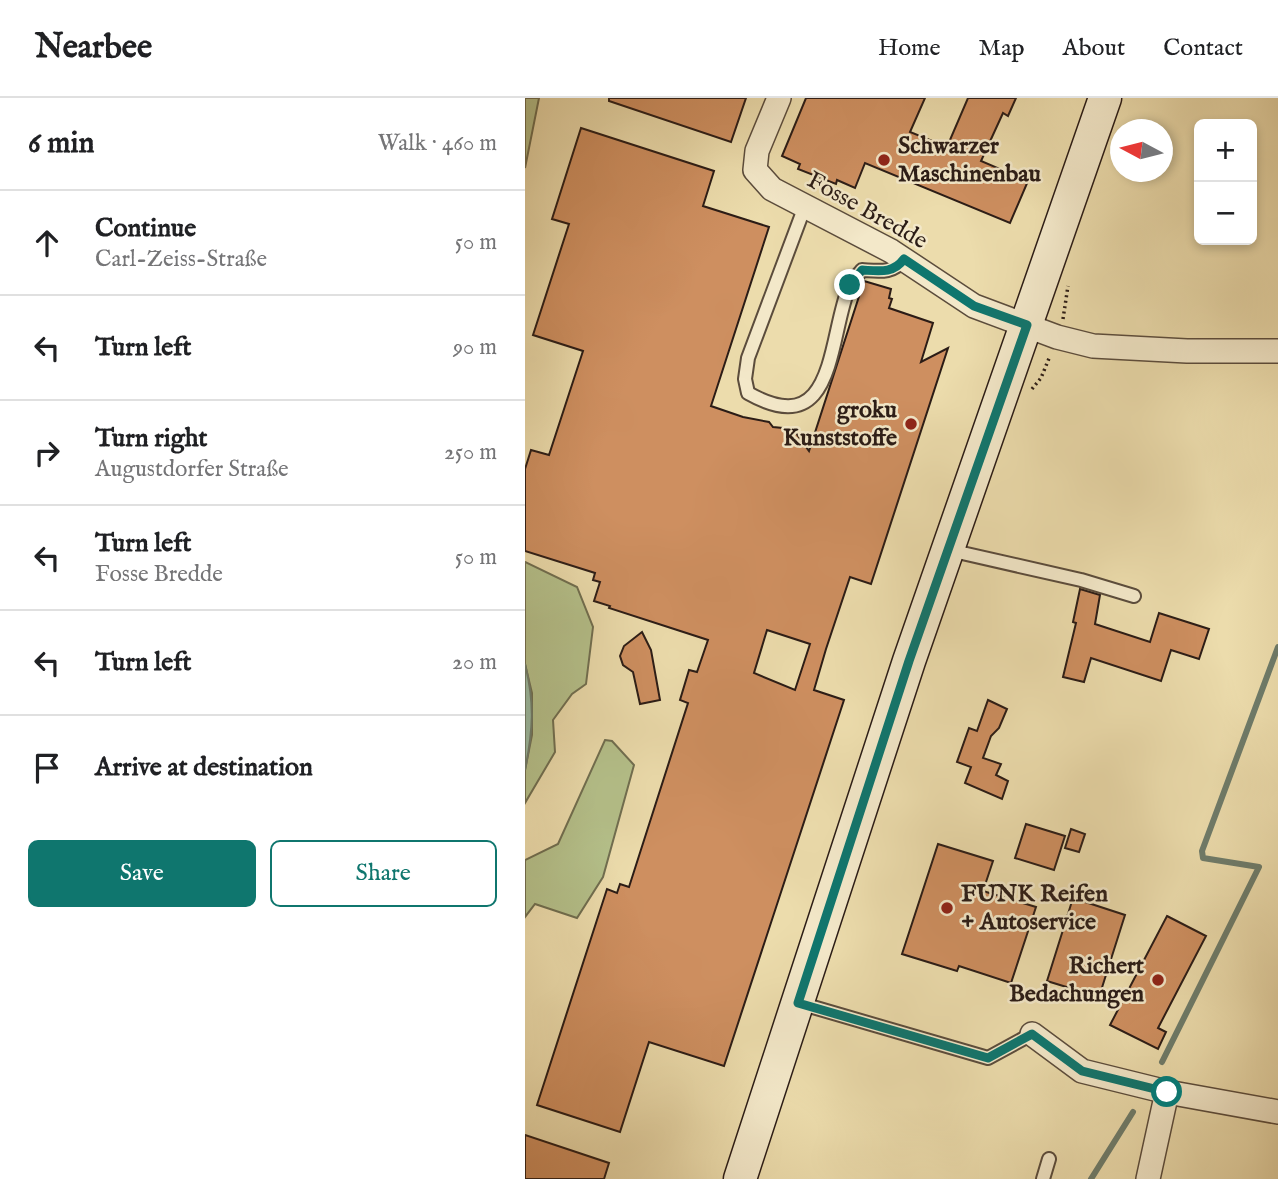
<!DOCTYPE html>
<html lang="en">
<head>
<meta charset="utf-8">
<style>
  :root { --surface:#fff; --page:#f6f6f6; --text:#202124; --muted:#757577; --line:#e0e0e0; --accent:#0f766e }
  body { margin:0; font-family:"IM FELL English",serif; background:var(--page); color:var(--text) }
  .controls { position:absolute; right:21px; top:21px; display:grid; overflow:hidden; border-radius:10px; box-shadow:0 4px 10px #0003 }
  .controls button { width:63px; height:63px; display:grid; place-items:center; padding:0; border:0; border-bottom:2px solid var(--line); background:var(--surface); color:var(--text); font:35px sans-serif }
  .compass { position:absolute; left:585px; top:21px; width:63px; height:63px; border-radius:50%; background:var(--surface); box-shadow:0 4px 10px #0003; rotate:277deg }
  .stop { position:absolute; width:21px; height:21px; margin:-16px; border:5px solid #0f766e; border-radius:50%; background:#fff }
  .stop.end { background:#0f766e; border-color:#fff; box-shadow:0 2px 7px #0008 }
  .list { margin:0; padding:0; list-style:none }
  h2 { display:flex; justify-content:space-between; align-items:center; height:91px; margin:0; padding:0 28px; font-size:30px }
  h2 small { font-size:23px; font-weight:400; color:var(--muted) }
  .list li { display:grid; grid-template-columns:46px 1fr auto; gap:21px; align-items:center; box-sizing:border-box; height:105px; padding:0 28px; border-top:2px solid var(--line) }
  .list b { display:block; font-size:26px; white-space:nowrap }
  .list p { margin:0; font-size:23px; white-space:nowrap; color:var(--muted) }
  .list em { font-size:23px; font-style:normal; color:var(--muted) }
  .actions { display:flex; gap:14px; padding:21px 28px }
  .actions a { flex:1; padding:16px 0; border:2px solid var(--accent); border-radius:10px; text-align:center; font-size:24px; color:var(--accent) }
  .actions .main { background:var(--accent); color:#fff }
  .icon { flex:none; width:38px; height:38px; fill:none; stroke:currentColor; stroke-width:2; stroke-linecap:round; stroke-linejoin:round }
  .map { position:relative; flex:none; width:753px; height:1081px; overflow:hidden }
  header { display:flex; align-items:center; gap:42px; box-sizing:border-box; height:98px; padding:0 35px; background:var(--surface); border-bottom:2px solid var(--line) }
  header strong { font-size:33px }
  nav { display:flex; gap:38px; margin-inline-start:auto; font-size:24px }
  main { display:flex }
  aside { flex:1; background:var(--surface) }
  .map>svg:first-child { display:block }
  .green { fill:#b5c18b; stroke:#706e50; stroke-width:2 }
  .water { fill:#9abca4; stroke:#6e7c6b; stroke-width:2 }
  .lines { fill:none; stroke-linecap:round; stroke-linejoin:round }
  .stream { stroke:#6e7c6b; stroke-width:6 }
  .building { fill:#ce8f60; stroke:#2b1c16; stroke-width:2; fill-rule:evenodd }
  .lane-casing { stroke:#5b4c3c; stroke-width:16 }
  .street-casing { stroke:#5b4c3c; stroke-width:26 }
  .secondary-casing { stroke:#2b1c16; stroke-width:35 }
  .path { stroke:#2b1c16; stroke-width:3.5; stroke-dasharray:2 3.5; stroke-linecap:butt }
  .lane { stroke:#f3e8c9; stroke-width:12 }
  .street { stroke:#f3e8c9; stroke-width:23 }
  .secondary { stroke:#f3e8c9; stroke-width:32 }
  .route { stroke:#0f766e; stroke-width:9 }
  .poi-dot { fill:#8f2418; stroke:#f3e8c9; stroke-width:2.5 }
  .labels { text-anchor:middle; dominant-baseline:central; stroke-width:5; stroke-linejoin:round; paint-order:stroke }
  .poi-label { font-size:24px; font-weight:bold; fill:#2b1c16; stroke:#f3e8c9; text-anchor:start }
  .street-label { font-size:24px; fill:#2b1c16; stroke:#f3e8c9 }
</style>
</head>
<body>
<header>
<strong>Nearbee</strong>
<nav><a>Home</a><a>Map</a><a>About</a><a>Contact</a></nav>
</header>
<main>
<aside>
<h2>6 min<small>Walk · 460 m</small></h2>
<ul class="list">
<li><svg class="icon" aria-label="ahead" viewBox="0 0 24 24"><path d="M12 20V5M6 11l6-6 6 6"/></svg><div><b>Continue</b><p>Carl-Zeiss-Straße</p></div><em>50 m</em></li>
<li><svg class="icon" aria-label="left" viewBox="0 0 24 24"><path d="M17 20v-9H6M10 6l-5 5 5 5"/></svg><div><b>Turn left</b></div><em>90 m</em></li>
<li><svg class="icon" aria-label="right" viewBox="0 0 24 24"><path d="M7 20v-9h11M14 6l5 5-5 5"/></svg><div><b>Turn right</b><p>Augustdorfer Straße</p></div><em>250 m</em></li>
<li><svg class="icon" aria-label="left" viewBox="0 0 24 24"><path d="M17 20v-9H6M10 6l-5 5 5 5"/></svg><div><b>Turn left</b><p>Fosse Bredde</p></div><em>50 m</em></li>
<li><svg class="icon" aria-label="left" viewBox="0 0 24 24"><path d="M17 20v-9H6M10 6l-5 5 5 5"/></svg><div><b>Turn left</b></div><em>20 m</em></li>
<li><svg class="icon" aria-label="arrive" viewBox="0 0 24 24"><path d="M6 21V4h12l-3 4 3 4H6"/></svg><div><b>Arrive at destination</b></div></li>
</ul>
<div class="actions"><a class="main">Save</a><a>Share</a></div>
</aside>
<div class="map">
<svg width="753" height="1081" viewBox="0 0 753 1081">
  <rect width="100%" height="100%" fill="#ecdcac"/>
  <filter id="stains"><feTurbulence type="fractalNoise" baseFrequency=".00286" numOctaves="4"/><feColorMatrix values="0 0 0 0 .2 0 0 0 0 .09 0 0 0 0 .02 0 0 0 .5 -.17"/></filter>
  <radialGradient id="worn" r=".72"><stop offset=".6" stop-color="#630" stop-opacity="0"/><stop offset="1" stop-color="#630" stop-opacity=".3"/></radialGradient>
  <g class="green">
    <path d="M 0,0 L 14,0 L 0,70 Z"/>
    <path d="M 0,464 L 52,489 L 68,529 L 61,586 L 47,596 L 28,622 L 30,654 L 0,705 L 0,672 L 7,637 L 7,595 L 0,566 Z"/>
    <path d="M 80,642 L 87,643 L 109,667 L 78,779 L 52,820 L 10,806 L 0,819 L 0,762 L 33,746 Z"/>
  </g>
  <path class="water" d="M 0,566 C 10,605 8,633 0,672 Z"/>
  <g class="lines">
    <g class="stream">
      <path d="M 637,964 L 734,769 L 678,760 L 677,753 L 753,549"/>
      <path d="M 566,1081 L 608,1014"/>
    </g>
  </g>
  <g class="building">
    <path d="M 84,0 L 221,0 L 206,44 L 84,3 Z"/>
    <path d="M 281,0 L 400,0 L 385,34 L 422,49 L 443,0 L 491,0 L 483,18 L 478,15 L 456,63 L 503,83 L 485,125 L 340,65 L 330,90 L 312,82 L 311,86 L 273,71 L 275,66 L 257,58 Z"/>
    <path d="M 56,30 L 189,73 L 178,108 L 244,129 L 186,308 L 218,319 L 244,324 L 248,329 L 268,331 L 284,353 L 339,183 L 366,191 L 364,200 L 367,201 L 364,210 L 408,225 L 396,264 L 423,250 L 346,486 L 325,479 L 301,551 L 289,592 L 319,602 L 199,968 L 124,944 L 95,1034 L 12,1007 L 82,791 L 92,795 L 95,786 L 104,789 L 163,605 L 155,602 L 164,572 L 172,574 L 183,542 L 84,510 L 85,508 L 69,503 L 75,484 L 68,482 L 70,475 L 0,453 L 0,371 L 6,352 L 24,357 L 58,253 L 8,237 L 44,126 L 27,121 ZM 242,532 L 285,546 L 270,592 L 229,575 Z"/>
    <path d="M 555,491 L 575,497 L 570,526 L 625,544 L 634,515 L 684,531 L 674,561 L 646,552 L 636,583 L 566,560 L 559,584 L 538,579 L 551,525 L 548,524 Z"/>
    <path d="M 117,534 L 126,552 L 135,602 L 115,606 L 108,574 L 98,567 L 95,558 L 99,548 Z"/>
    <path d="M 463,602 L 482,611 L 474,630 L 466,638 L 458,660 L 476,666 L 471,677 L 483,683 L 477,701 L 440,685 L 446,669 L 432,664 L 444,630 L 452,633 Z"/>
    <path d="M 501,726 L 540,738 L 529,772 L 490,760 Z"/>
    <path d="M 546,731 L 560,736 L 554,754 L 540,750 Z"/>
    <path d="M 413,746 L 468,763 L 458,793 L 511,809 L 486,885 L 434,868 L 432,873 L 377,856 Z"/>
    <path d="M 548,800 L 600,817 L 574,899 L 522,883 Z"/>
    <path d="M 642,818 L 681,838 L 633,930 L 641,934 L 633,951 L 585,927 Z"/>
    <path d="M 0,1037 L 84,1065 L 79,1081 L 0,1081 Z"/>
  </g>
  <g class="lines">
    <g class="lane-casing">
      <g id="lane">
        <path d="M 280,108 L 223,260 L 220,281 L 223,295 C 311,345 303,241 324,189 C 327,183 333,177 337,172 C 354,173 368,176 379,161"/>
        <path d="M 424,452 L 556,482 L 609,498"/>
        <path d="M 274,905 L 463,960 L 507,936"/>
        <path d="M 518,1081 L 524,1061"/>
      </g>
    </g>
    <g class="street-casing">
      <g id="street">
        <path d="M 254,0 L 232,53 L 230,72 L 247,91 L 366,153 L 449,208 L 532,239 L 568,248 L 662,253 L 753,253"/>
        <path d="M 507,936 L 557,973 L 642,994 L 753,1014"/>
        <path d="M 623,1081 L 642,994"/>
      </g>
    </g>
    <g class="secondary-casing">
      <path id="secondary" d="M 215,1081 L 384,563 L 580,0"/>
    </g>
    <g class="path">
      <path d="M 538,221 L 543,188"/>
      <path d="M 507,291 L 516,280 L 525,258"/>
    </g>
    <use href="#lane" class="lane"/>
    <use href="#street" class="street"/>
    <use href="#secondary" class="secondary"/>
  </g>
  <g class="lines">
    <path class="route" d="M 325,187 L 337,172 C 354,173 368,176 379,161 L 449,208 L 502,227 L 384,563 L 273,905 L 463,960 L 507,936 L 557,973 L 642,994"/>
  </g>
  <g class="poi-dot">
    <circle cx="359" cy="62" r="7"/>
    <circle cx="386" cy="326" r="7"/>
    <circle cx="422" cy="810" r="7"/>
    <circle cx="633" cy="882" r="7"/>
  </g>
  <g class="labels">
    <g class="poi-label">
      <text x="373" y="48">Schwarzer<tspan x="373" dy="28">Maschinenbau</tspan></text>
      <text x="372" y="312" text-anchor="end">groku<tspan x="372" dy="28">Kunststoffe</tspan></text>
      <text x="436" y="796">FUNK Reifen<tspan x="436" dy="28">+ Autoservice</tspan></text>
      <text x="619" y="868" text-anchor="end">Richert<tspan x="619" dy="28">Bedachungen</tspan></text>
    </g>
    <g class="street-label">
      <text transform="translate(342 113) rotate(29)">Fosse Bredde</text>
    </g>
  </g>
  <rect width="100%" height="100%" filter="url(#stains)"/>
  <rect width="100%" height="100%" fill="url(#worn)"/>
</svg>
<div class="controls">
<button>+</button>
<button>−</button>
</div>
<svg class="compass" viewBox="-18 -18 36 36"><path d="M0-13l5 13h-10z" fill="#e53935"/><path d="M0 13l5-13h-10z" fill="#757577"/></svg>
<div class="stop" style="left:642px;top:994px"></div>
<div class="stop end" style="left:325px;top:187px"></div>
</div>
</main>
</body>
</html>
